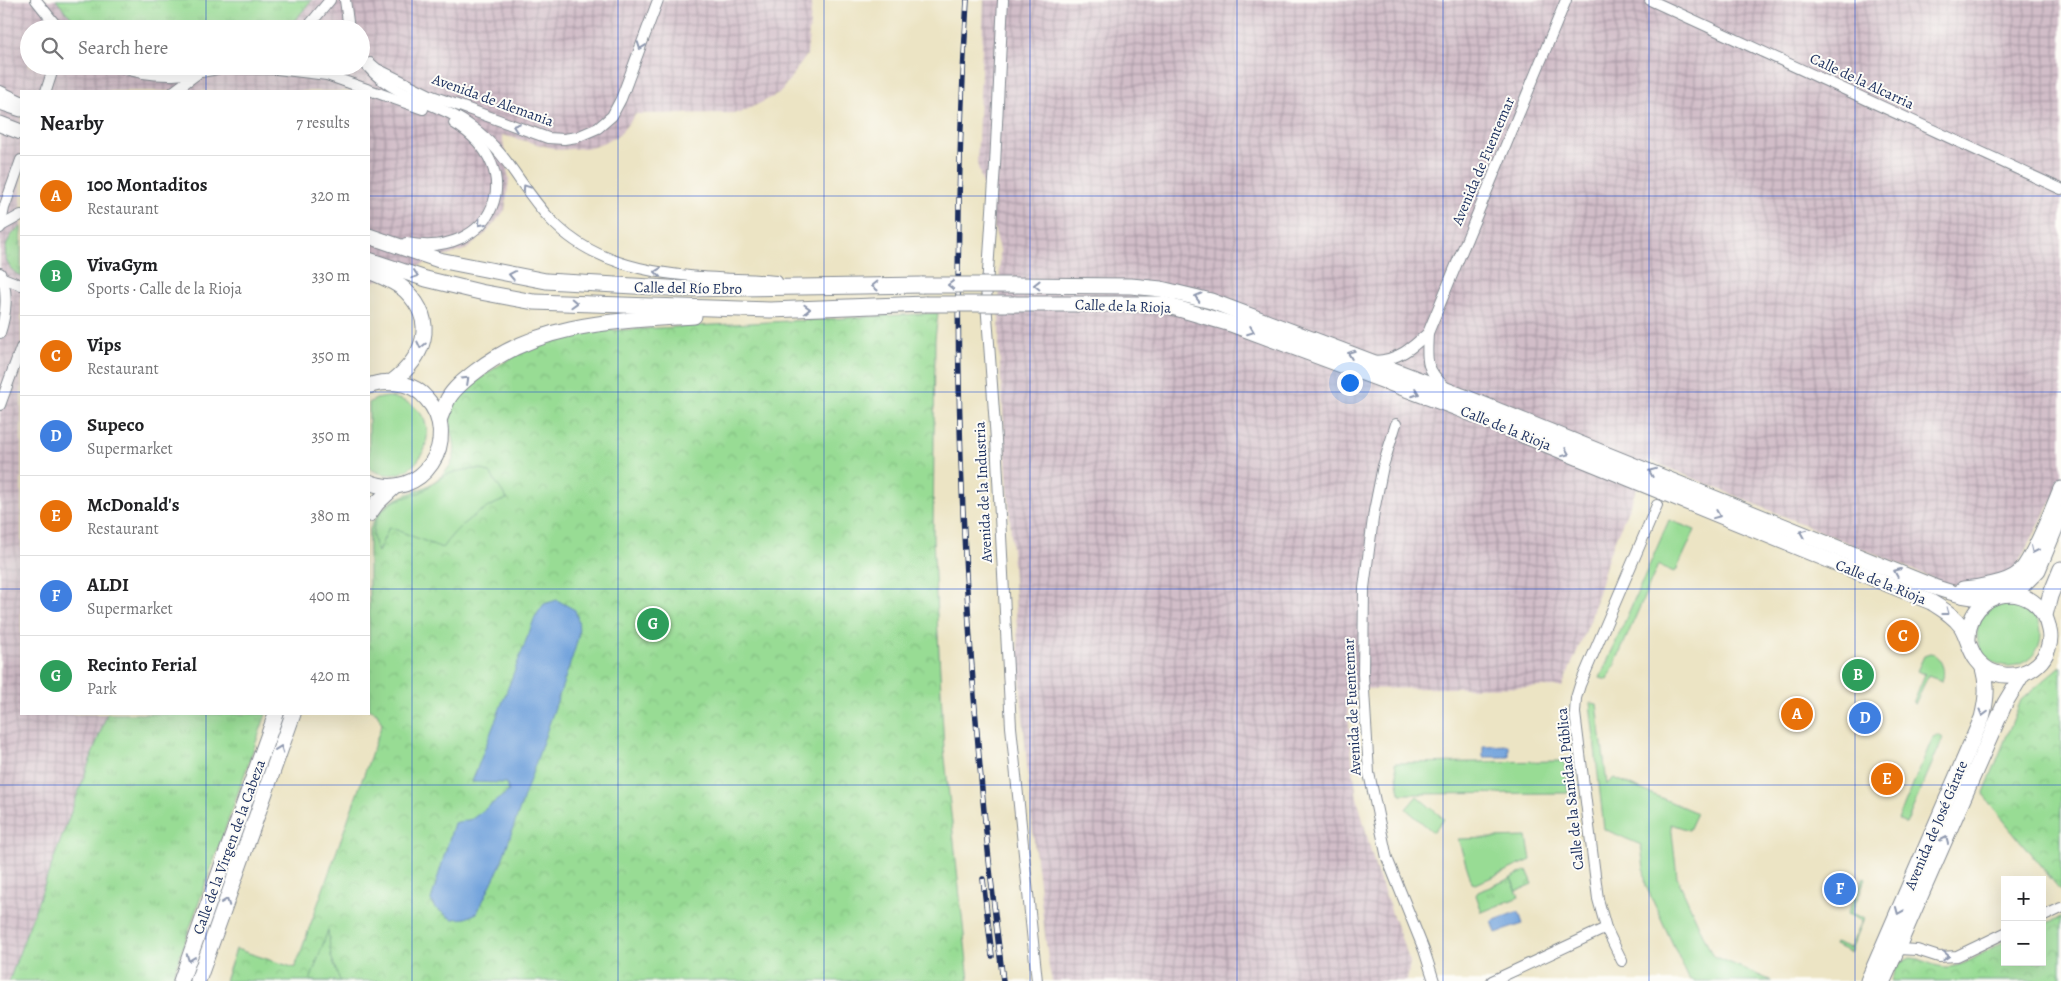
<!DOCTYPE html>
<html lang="en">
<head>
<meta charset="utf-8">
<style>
  :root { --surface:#fff; --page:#f6f6f6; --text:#202124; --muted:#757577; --line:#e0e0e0; --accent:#1f6fb2 }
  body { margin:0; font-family:Alegreya,serif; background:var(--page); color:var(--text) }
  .controls { position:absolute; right:15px; bottom:15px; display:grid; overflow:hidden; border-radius:0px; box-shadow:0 5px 20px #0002 }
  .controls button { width:45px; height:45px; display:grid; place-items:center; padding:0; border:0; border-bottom:1px solid var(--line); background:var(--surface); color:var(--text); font:25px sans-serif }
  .you { position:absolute; left:1349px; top:382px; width:18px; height:18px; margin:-12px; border:4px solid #fff; border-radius:50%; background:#1a73e8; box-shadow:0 0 0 8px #1a73e833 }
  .badge { display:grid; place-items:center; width:32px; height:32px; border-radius:50%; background:var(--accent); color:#fff; font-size:16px; font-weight:700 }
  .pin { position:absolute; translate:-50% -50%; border:2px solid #fff; box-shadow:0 1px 5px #0006 }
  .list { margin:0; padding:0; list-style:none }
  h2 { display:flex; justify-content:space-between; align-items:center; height:65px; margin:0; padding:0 20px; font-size:21px }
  h2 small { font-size:16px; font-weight:400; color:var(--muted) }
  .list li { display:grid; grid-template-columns:32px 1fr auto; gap:15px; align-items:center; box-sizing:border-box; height:80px; padding:0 20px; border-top:1px solid var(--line) }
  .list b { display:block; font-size:19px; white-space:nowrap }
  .list p { margin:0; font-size:16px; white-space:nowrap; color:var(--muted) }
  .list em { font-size:16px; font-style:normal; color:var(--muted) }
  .icon { flex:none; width:28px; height:28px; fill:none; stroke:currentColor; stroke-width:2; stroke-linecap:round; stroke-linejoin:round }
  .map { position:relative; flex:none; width:2061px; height:981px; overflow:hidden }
  .search { position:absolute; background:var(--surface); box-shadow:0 5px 20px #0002; left:20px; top:20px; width:350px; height:55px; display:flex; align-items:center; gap:12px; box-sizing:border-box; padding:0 18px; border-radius:28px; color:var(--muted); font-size:19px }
  .panel { position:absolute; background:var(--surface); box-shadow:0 5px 20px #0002; left:20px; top:90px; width:350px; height:625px; border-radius:0px }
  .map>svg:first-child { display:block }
  .industrial { fill:url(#industrial-grid); fill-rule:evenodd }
  .grass { fill:url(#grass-tufts); stroke:#5a8679 }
  .park { fill:url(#park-crowns); stroke:#5a8679 }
  .garden { fill:#98dc94; stroke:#5a8679 }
  .water { fill:#72a3dc; stroke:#46699d }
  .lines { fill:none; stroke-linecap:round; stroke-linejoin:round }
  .street-casing { stroke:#848a91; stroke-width:12 }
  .secondary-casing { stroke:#848a91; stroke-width:17 }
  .street { stroke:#fff; stroke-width:10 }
  .secondary { stroke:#fff; stroke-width:15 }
  .rail-casing { stroke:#1b2f5e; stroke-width:5.5 }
  .rail { stroke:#fdfcf7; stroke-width:4; stroke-dasharray:11; stroke-linecap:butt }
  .secondary-bridge-casing { stroke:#848a91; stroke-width:17; stroke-linecap:butt }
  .secondary-bridge { stroke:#fff; stroke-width:15 }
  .oneway { stroke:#8d97ae }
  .grid { fill:none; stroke:#1d4ed8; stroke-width:1; stroke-opacity:0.55 }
  .labels { text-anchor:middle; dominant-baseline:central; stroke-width:4; stroke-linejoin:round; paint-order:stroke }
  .street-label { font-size:15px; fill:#1b2f5e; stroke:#fdfcf7 }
</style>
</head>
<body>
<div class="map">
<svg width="2061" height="981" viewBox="0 0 2061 981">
  <defs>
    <pattern id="industrial-grid" width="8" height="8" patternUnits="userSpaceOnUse" patternTransform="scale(1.25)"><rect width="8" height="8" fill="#d1bdc8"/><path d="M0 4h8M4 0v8" fill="none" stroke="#a99aa6"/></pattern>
    <pattern id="grass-tufts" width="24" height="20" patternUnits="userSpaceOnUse" patternTransform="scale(1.25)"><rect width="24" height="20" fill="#98dc94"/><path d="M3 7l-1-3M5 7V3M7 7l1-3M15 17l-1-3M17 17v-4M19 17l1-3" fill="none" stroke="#82bd82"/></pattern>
    <pattern id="park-crowns" width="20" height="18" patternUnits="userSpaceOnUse" patternTransform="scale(1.25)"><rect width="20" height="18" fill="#98dc94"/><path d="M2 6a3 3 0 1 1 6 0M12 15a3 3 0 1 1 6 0" fill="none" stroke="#82bd82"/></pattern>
  </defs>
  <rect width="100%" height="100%" fill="#fdfcf7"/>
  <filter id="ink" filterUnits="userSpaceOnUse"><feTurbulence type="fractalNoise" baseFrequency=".02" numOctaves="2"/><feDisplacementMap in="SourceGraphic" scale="10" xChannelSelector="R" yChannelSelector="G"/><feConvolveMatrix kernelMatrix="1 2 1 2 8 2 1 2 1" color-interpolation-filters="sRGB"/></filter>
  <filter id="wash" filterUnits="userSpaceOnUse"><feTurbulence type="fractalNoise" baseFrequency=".0096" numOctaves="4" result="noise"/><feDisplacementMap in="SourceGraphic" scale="20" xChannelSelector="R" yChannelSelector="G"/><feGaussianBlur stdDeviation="1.12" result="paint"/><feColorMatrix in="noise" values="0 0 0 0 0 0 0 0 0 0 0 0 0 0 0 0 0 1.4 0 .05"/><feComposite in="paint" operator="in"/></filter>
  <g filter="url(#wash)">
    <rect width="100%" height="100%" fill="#ece4c4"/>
    <g class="industrial">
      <path d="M 0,0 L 812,0 L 807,55 L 779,94 L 740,113 L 636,114 L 619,135 L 594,147 L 560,150 L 502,135 L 509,180 L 505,210 L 486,233 L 467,249 L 369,283 L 369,91 L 21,91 L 21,714 L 107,714 L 9,981 L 0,981 ZM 29,29 L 361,29 L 361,66 L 29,66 Z"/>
      <path d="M 984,0 L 2061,0 L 2061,485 L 2013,573 L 1965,587 L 1944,583 L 1649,460 L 1609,554 L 1590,621 L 1562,687 L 1346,689 L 1353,768 L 1357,797 L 1376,870 L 1410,962 L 1407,981 L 1052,981 L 1049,968 L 1032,825 L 1022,705 L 999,349 L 1000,250 L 977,163 Z"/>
    </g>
    <g class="grass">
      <path d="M 56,0 L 312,0 L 296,19 L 282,29 L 84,29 L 66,12 Z"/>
      <path d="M 21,227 L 21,276 C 0,267 1,238 21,227 Z"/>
      <path d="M 107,714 L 266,714 L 171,981 L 9,981 Z"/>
      <path d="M 1511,878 L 1519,897 L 1482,912 L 1476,895 L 1478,892 Z"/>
    </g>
    <g class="park">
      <path d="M 938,313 L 935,339 L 933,538 L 944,749 L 969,981 L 225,981 L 236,949 L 295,968 L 382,724 L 377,713 L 369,709 L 369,532 C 385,486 419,502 446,471 C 465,449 446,432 451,412 C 457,388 513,355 536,346 C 551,340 568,337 583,332 Z"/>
      <path d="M 2061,666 L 2061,891 L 1983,795 L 2021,700 Z"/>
      <path d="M 1527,870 L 1533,884 L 1517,891 L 1511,878 Z"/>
      <path d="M 2061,917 L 2061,981 L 1891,981 L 1898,964 L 1910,958 C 1922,958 1931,966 1944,967 C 1966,968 1985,950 2005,941 L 2005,962 L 2042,962 L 2042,925 Z"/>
    </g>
    <g class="garden">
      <path d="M 388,397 C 460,406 420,500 369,468 L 369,403 L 376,399 Z"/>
      <path d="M 481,469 L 490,473 L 507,499 C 479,509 459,524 442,548 L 389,527 L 378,552 C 367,532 375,511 395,501 C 404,497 413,496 421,492 C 428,488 433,482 440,478 C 452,471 467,469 481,469 Z"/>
      <path d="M 1669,520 L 1695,530 L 1676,571 L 1674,572 L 1658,565 L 1608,680 L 1600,678 Z"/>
      <circle cx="2009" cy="634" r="32"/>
      <path d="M 1933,653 C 1942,660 1946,671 1942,681 L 1928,676 L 1915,704 L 1913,703 L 1925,674 L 1917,671 L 1924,656 Z"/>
      <path d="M 1590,703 L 1597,704 L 1607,784 L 1614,778 L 1697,813 L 1689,830 L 1671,824 L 1677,877 L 1712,955 L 1772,981 L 1693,981 L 1689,979 L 1646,886 L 1641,845 L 1604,829 Z"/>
      <path d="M 1938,735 L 1943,738 L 1906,824 L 1898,820 L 1933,737 Z"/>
      <path d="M 1564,761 L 1568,793 L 1400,794 L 1395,763 Z"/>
      <path d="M 1417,796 L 1444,819 L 1433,832 L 1406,809 Z"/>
      <path d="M 1527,837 L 1531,860 L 1476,884 L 1472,883 L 1458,839 Z"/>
      <path d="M 1864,877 L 1866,878 L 1851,913 L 1864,919 L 1850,952 L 1834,945 L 1835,942 L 1850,948 L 1862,921 L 1847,914 Z"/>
      <path d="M 328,930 L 331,956 L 340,981 L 310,981 Z"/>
    </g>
    <g class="water">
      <path d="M 557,600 L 575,610 C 582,629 578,639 572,658 L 500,866 L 477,913 L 466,918 L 452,919 L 434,907 L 431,900 L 454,823 L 472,819 L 509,791 L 506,783 L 472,782 L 535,617 L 544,604 Z"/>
      <path d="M 1509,745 L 1509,757 L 1483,757 L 1483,746 Z"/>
      <path d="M 1516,912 L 1519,912 L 1523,924 L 1496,933 L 1492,921 Z"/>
    </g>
  </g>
  <g filter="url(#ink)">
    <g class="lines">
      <g class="street-casing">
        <g id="street">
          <path d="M 36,0 L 59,29"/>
          <path d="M 345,0 L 349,29"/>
          <path d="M 1003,0 L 995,165 L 986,302 L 996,440 L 1011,727 L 1037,981"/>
          <path d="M 1650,0 L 2061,189"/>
          <path d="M 306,29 L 330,0"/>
          <path d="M 361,58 C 389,99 435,99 472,127 C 509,154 520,187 550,219 C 607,281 699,276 777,281"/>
          <path d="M 370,63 L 377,69 L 432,96 L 548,138 L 564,139 L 577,137 L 598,128 L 612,116 L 621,99 L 658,0"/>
          <path d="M 117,66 C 155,80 191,76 230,66"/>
          <path d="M 225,68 L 277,69 L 327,75 L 423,109"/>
          <path d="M 0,91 L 21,101"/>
          <path d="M 46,91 L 54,66"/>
          <path d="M 174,91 L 197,74"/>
          <path d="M 1,226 L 21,215"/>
          <path d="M 0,228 L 4,208 L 21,160"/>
          <path d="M 406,243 C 493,260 532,170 454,123"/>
          <path d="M 0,273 C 9,290 6,315 0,333"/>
          <path d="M 3,278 L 21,285"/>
          <path d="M 1375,361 C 1398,360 1412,348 1428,333"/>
          <path d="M 1445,387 C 1424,368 1427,359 1428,333 L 1566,0"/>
          <path d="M 0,405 L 21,348"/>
          <path d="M 1396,424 L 1383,466 L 1374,511 L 1364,588 L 1363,674 L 1369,773 L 1387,858 L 1424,950 L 1434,981"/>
          <path d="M 2042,917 L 2061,908"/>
          <path d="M 1898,949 L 1917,950 L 1939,957 L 1957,956 L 2005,933"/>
          <path d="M 1622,961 L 1606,928 L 1598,899 L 1575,713 L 1576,698 L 1580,685 L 1657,505"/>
          <path d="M 1492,981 L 1606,928"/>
        </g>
      </g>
      <g class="secondary-casing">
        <g id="secondary">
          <path d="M 0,102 L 21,109"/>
          <path d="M 0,124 L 21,132"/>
          <path d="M 369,236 L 439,260 L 546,281 L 686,289 L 922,285"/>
          <path d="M 369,260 L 426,279 L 480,292 L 534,302 L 770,310 L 925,304"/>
          <path d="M 369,271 C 381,276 397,282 406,291 C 438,323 424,357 392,382"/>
          <path d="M 1014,285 L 1131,286 L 1161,289 L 1211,301 L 1462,396 L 1934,587 C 1955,594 1970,599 1992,597"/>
          <path d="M 1014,304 L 1162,304 L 1231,324 L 1457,408 L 1931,602 C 1942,609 1953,615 1961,626 C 1968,637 1969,650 1977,660 C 1992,679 2020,680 2038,664 C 2047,656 2052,642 2049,630 C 2039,576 1966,586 1968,641"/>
          <path d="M 369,386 C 380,381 391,382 403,384 C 411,386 420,391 426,398 C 464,439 421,504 369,482"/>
          <path d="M 439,420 C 442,413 445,405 448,399 C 454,388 466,379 475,372 C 538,322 617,321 694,316"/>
          <path d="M 369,514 L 377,503 L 394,487"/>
          <path d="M 1963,589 C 1978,588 2008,583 2019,573 C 2032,562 2053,508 2061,489"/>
          <path d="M 2007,594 L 2024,584 L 2038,570 L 2061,514"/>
          <path d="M 2045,615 L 2050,596 L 2061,569"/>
          <path d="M 181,981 L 276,714"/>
          <path d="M 198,981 L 293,714"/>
          <path d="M 1868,981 L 1982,718 C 1987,698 1988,684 1982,665"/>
          <path d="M 1883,981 L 2005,703 L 2023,673"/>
        </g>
      </g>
      <use href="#street" class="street"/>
      <use href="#secondary" class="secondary"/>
      <g class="rail-casing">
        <g id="rail">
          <path d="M 967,0 C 947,327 962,656 1003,981"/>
          <path d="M 983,879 L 992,956"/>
        </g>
      </g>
      <use href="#rail" class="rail"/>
      <g class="secondary-bridge-casing">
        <g id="secondary-bridge">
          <path d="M 922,285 L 1014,285"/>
          <path d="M 925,304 L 1014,304"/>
        </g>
      </g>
      <use href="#secondary-bridge" class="secondary-bridge"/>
    </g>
    <defs><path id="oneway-chevron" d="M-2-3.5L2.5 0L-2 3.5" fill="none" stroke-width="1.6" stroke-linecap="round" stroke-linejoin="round" transform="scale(1.25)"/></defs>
    <g class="oneway">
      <use href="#oneway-chevron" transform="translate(641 46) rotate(110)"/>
      <use href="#oneway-chevron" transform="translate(516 127) rotate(-161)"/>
      <use href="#oneway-chevron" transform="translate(526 188) rotate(-124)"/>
      <use href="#oneway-chevron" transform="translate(481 223) rotate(132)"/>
      <use href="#oneway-chevron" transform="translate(658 272) rotate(-174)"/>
      <use href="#oneway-chevron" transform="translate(415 275) rotate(18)"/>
      <use href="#oneway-chevron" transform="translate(512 275) rotate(-169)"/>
      <use href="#oneway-chevron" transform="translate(951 285) rotate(180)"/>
      <use href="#oneway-chevron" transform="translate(1037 285) rotate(-179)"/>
      <use href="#oneway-chevron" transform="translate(875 286) rotate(179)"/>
      <use href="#oneway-chevron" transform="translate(1198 297) rotate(-165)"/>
      <use href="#oneway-chevron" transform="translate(574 303) rotate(2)"/>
      <use href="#oneway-chevron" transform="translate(807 309) rotate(-2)"/>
      <use href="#oneway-chevron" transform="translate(1251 331) rotate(21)"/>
      <use href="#oneway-chevron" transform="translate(421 345) rotate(103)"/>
      <use href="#oneway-chevron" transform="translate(1351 354) rotate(-159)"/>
      <use href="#oneway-chevron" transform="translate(466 380) rotate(-43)"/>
      <use href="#oneway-chevron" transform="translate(1416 393) rotate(20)"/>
      <use href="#oneway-chevron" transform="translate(1566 453) rotate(22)"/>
      <use href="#oneway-chevron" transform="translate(1652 472) rotate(-158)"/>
      <use href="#oneway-chevron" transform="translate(1717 515) rotate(22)"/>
      <use href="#oneway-chevron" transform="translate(1803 533) rotate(-158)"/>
      <use href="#oneway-chevron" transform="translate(2034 550) rotate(115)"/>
      <use href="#oneway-chevron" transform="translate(1897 572) rotate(-157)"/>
      <use href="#oneway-chevron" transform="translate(1946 612) rotate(37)"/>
      <use href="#oneway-chevron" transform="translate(1983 713) rotate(105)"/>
      <use href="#oneway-chevron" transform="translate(280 749) rotate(-70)"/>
      <use href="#oneway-chevron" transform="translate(1945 840) rotate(-66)"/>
      <use href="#oneway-chevron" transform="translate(226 902) rotate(-70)"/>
      <use href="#oneway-chevron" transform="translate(1899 911) rotate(113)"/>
      <use href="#oneway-chevron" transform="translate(1946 956) rotate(3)"/>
      <use href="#oneway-chevron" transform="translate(190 958) rotate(110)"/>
    </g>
  </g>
  <path class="grid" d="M 206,0 L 206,29M 412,0 L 412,981M 618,0 L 618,981M 824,0 L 824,981M 1030,0 L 1030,981M 1237,0 L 1237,981M 1443,0 L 1443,981M 1649,0 L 1649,981M 1855,0 L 1855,981M 206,66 L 206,91M 0,196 L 21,196M 369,196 L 2061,196M 0,392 L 21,392M 369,392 L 2061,392M 0,589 L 21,589M 369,589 L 2061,589M 206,714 L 206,981M 0,785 L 2061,785"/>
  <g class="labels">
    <g class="street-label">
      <text transform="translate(1862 81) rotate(25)">Calle de la Alcarria</text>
      <text transform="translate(493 100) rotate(20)">Avenida de Alemania</text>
      <text transform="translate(1483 161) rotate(-67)">Avenida de Fuentemar</text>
      <text transform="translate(688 288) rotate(1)">Calle del Río Ebro</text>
      <text transform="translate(1123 306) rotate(2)">Calle de la Rioja</text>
      <text transform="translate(1506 428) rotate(22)">Calle de la Rioja</text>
      <text transform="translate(983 492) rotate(-93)">Avenida de la Industria</text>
      <text transform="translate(1881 582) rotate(22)">Calle de la Rioja</text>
      <text transform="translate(1352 707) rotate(-93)">Avenida de Fuentemar</text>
      <text transform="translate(1570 789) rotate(-96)">Calle de la Sanidad Pública</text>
      <text transform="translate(1936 825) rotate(-67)">Avenida de José Gárate</text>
      <text transform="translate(229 847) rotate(-70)">Calle de la Virgen de la Cabeza</text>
    </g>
  </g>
</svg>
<div class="controls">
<button>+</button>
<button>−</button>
</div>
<div class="you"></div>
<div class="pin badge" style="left:1797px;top:714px;background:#e8710a">A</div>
<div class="pin badge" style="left:1858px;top:675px;background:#2e9e5b">B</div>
<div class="pin badge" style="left:1903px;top:636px;background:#e8710a">C</div>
<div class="pin badge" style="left:1865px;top:718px;background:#3f7fe0">D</div>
<div class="pin badge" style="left:1887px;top:779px;background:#e8710a">E</div>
<div class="pin badge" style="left:1840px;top:889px;background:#3f7fe0">F</div>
<div class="pin badge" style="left:653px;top:624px;background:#2e9e5b">G</div>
<div class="search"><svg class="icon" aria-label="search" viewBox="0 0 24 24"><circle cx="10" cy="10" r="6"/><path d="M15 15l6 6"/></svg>Search here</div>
<section class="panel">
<h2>Nearby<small>7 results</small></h2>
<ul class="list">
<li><span class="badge" style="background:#e8710a">A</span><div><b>100 Montaditos</b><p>Restaurant</p></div><em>320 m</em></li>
<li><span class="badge" style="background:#2e9e5b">B</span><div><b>VivaGym</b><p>Sports · Calle de la Rioja</p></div><em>330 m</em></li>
<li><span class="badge" style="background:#e8710a">C</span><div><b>Vips</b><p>Restaurant</p></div><em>350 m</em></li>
<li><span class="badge" style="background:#3f7fe0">D</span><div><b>Supeco</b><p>Supermarket</p></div><em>350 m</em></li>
<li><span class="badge" style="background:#e8710a">E</span><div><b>McDonald's</b><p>Restaurant</p></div><em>380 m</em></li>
<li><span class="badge" style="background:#3f7fe0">F</span><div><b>ALDI</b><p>Supermarket</p></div><em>400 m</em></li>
<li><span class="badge" style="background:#2e9e5b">G</span><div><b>Recinto Ferial</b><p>Park</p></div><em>420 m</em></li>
</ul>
</section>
</div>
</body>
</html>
